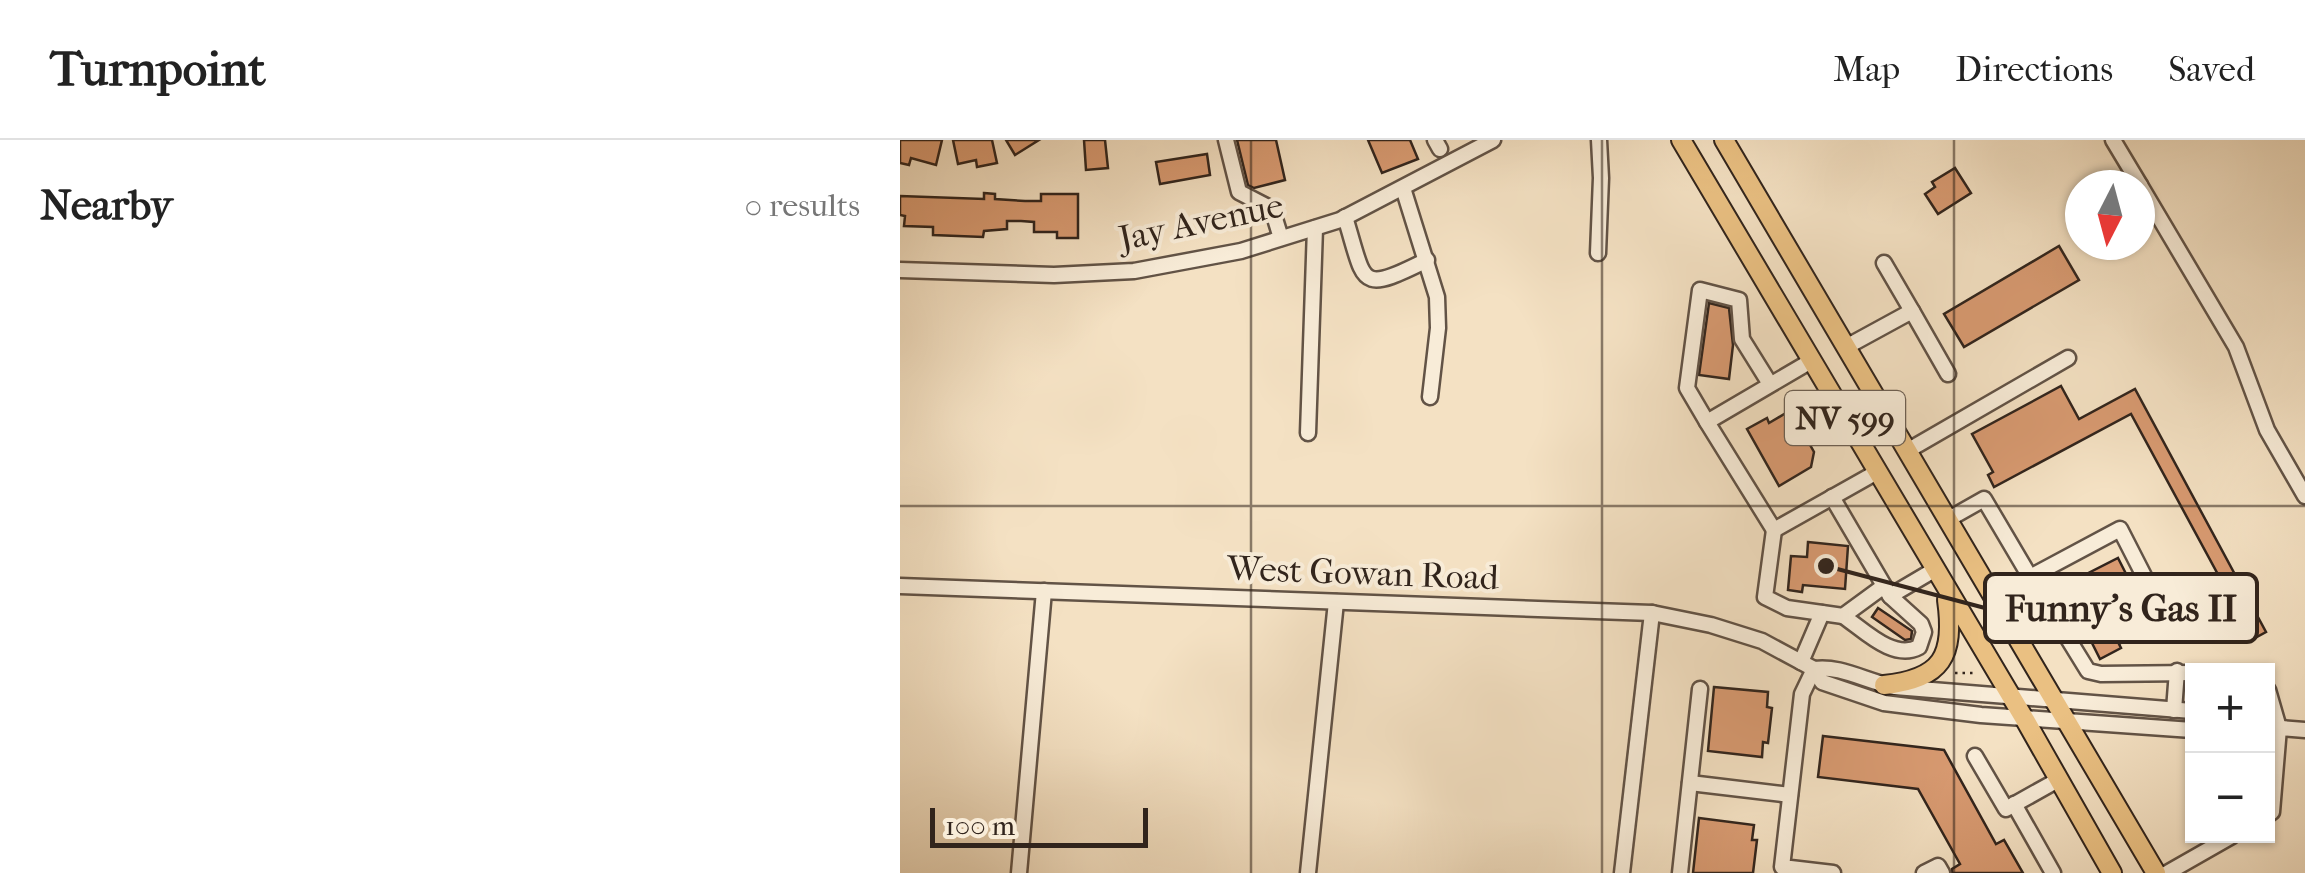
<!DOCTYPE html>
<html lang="en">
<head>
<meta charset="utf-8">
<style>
  :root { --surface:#fff; --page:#f2f2f2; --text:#222; --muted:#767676; --line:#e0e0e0 }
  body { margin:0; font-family:"IM FELL French Canon",serif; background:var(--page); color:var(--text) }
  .controls { position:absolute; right:30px; bottom:30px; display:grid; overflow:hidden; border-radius:0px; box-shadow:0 2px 8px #0004 }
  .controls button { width:90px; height:90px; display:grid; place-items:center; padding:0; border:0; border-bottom:2px solid var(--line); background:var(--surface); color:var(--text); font:50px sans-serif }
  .compass { position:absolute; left:1165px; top:30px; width:90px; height:90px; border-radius:50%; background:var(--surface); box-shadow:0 2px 8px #0004; rotate:186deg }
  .scale { position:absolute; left:30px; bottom:25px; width:218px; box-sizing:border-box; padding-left:10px; border:5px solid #31241c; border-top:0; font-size:28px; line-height:35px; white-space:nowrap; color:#31241c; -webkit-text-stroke:8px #f8ecd8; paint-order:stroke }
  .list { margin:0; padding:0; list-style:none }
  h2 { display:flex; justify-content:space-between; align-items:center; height:130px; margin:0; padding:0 40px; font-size:42px }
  h2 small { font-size:32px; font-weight:400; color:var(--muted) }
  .map { position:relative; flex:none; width:1405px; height:733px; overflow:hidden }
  header { display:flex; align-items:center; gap:60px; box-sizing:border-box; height:140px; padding:0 50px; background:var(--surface); border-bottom:2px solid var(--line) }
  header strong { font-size:48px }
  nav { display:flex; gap:55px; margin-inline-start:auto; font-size:35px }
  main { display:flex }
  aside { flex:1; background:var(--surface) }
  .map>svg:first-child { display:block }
  .building { fill:#d89a71; stroke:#31241c; stroke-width:2.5 }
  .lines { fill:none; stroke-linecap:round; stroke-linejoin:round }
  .minor-casing { stroke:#625346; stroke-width:19 }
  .major-casing { stroke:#31241c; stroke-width:22 }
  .path { stroke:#31241c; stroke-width:2.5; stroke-dasharray:2.5 5; stroke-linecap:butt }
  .minor { stroke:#f8ecd8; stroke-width:14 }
  .major { stroke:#eac082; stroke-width:18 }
  .grid { fill:none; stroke:#31241c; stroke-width:2.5; stroke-opacity:0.55 }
  .labels { text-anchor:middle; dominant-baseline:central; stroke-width:8; stroke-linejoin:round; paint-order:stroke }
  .shield { fill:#f8ecd8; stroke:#6d6054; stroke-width:2.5 }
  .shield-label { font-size:32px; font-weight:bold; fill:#31241c }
  .street-label { font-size:35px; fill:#31241c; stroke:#f8ecd8 }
  .leader { fill:none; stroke:#31241c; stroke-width:4 }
  .callout-dot { fill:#31241c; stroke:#f8ecd8; stroke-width:4 }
  .callout { fill:#f8ecd8; stroke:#31241c; stroke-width:4 }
  .callout-label { font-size:38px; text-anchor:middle; font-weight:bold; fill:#31241c }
</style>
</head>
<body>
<header>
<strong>Turnpoint</strong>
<nav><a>Map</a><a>Directions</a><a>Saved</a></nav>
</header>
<main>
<aside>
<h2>Nearby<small>0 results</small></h2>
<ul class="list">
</ul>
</aside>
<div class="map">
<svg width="1405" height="733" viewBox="0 0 1405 733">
  <rect width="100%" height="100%" fill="#f4e1c3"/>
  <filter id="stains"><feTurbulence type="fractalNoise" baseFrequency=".002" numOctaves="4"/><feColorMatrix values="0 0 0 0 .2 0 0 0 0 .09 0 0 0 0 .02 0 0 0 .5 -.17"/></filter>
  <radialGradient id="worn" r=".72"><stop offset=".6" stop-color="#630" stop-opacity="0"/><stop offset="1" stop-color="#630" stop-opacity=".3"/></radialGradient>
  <g class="building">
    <path d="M 0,0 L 42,0 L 36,25 L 11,18 L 9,25 L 0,23 Z"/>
    <path d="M 53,0 L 92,0 L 97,23 L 77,27 L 76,20 L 58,24 Z"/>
    <path d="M 106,0 L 139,0 L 115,15 Z"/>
    <path d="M 184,0 L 205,0 L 208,28 L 186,30 Z"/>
    <path d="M 337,0 L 376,0 L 385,40 L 354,48 L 348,45 Z"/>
    <path d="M 468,0 L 510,0 L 518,19 L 482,33 Z"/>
    <path d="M 307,14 L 310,35 L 260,44 L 256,22 Z"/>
    <path d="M 1055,28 L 1071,53 L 1038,74 L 1025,54 L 1035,47 L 1032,42 Z"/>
    <path d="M 84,53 L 95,54 L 95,59 L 125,61 L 141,61 L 141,54 L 178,54 L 178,98 L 157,98 L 157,92 L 134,92 L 134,82 L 121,81 L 107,81 L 107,89 L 84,91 L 83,97 L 33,95 L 33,87 L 4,86 L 5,76 L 0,75 L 0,56 L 84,59 Z"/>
    <path d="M 1159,106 L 1179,140 L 1064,207 L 1044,174 Z"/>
    <path d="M 809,163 L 829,168 L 833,205 L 829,239 L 799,235 Z"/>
    <path d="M 1161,246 L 1179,279 L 1235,249 L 1366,492 L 1353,499 L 1231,274 L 1094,347 L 1088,335 L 1093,332 L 1072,294 Z"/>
    <path d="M 886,273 L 895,289 L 900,287 L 914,312 L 911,327 L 879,346 L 847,289 L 867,278 L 869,283 Z"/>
    <path d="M 908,402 L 948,406 L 945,449 L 903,445 L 902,452 L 888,450 L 891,416 L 907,417 Z"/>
    <path d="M 1218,418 L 1253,487 L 1219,504 L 1221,508 L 1200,519 L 1182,483 L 1176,487 L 1157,449 Z"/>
    <path d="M 978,468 L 1012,491 L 1011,499 L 1005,500 L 972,477 Z"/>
    <path d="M 814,547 L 868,552 L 867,567 L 872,568 L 868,603 L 863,602 L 862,617 L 808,611 Z"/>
    <path d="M 923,596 L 1044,610 L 1096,704 L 1104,700 L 1123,733 L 1052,733 L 1052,729 L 1060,724 L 1018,649 L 918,637 Z"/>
    <path d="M 799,678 L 854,685 L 852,700 L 857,700 L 853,733 L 793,733 Z"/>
  </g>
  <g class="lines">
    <g class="minor-casing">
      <g id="minor">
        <path d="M 326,0 L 339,52 L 372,69 L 381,98"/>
        <path d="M 535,0 L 540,9"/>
        <path d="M 1213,0 L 1240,45"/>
        <path d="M 1240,45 L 1336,207 L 1367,290 L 1405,356"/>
        <path d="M 503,48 L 537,157 L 538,188 L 530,257"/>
        <path d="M 445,77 C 466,144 457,155 527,120"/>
        <path d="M 698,113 L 701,38 L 699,0"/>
        <path d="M 984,123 L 1012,171"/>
        <path d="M 0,130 L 154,135 L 234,131 L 341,111 L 440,80 L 593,0"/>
        <path d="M 946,207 L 1012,171 L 1048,234"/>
        <path d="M 870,244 L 842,199 L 839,160 L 800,150 L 787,248 L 807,282 L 911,221"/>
        <path d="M 807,282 L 874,390 L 977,332"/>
        <path d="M 408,293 L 415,88"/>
        <path d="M 1007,311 L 1168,218"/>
        <path d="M 932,357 L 990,456 L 1034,430"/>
        <path d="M 1047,380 L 1084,359 L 1130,437"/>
        <path d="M 874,390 L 865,457 L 887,468 L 943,476 L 984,446"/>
        <path d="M 0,446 L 752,473 L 811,485 L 862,501 L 914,529 L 922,542 L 984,563 L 1081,575 L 1292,590"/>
        <path d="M 943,476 C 964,490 993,521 1019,507 L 1024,492 L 1021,484 L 990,456"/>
        <path d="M 1266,479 L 1220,389 L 1130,437 L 1188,531 L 1201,534 L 1292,533"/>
        <path d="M 901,522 L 922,473"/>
        <path d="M 914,529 C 941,525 967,542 995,547 L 1292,571"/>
        <path d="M 914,529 L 902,554 L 882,727 L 933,733"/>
        <path d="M 1368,550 L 1379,588 L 1372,672 L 1368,675"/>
        <path d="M 1274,570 L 1277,531"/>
        <path d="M 1368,587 L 1405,590"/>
        <path d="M 1075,616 L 1106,669 L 1158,640"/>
        <path d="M 790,643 L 890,655"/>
        <path d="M 1114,664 L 1153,733"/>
        <path d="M 119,733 L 144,451"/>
        <path d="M 408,733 L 436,462"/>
        <path d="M 722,733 L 752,473"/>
        <path d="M 780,733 L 800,549"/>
        <path d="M 1024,733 L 1038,726 L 1042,733"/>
        <path d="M 1267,733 L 1332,696"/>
      </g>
    </g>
    <g class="major-casing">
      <g id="major">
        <path d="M 781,0 L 1124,578 L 1212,733"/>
        <path d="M 824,0 L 1256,733"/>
        <path d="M 984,545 C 1042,539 1055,516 1047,460"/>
      </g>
    </g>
    <path class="path" d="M 1055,533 L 1073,533"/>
    <use href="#minor" class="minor"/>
    <use href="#major" class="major"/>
  </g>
  <path class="grid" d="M 351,0 L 351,733M 702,0 L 702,733M 1054,0 L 1054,733M 0,366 L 1405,366"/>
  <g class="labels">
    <rect class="shield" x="885" y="251" width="120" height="54" rx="8"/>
    <g class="shield-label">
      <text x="945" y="278">NV 599</text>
    </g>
    <g class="street-label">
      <text transform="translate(301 82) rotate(-12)">Jay Avenue</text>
      <text transform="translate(463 433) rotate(2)">West Gowan Road</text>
    </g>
  </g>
  <path class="leader" d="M926 426L1085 468"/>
  <circle class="callout-dot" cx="926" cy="426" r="10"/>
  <rect class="callout" x="1085" y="434" width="272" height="68" rx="10"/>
  <g class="callout-label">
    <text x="1221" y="481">Funny's Gas II</text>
  </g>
  <rect width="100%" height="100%" filter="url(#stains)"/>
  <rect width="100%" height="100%" fill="url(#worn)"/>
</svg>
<div class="controls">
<button>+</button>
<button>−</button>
</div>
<svg class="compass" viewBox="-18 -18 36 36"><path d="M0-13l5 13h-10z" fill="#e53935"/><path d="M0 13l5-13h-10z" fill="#767676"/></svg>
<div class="scale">100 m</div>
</div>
</main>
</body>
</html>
